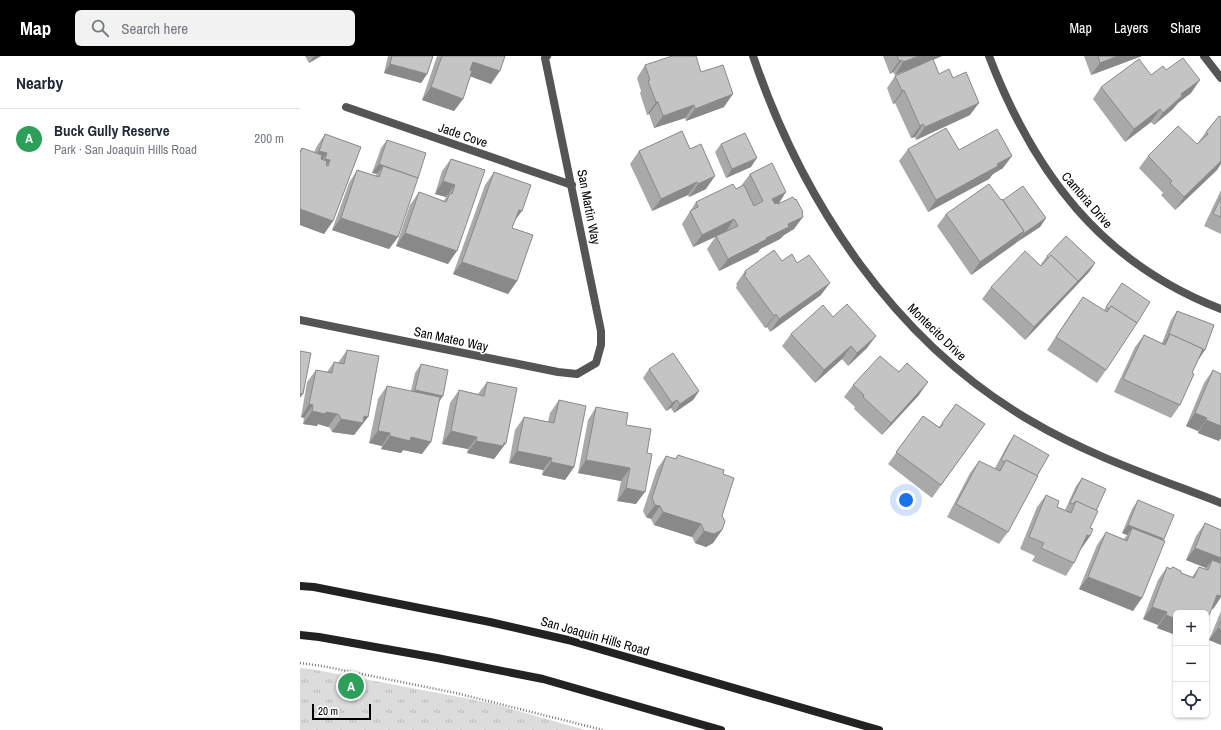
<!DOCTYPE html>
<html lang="en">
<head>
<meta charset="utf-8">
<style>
  :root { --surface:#fff; --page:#f2f2f3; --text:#1f2937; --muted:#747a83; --line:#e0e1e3; --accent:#000 }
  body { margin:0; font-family:"Archivo Narrow",sans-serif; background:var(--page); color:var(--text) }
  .controls { position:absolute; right:12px; bottom:12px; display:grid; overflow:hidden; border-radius:6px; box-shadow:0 1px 3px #0004 }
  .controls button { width:36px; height:36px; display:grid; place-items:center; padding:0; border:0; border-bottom:1px solid var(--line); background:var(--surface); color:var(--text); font:20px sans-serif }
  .scale { position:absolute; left:12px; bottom:10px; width:59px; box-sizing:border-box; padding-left:4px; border:2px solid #000; border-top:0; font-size:11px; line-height:14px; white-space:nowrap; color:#000; -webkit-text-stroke:3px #fff; paint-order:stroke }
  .you { position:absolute; left:606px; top:444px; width:14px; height:14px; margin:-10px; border:3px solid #fff; border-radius:50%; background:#1a73e8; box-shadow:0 0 0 6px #1a73e833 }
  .badge { display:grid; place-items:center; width:26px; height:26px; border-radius:50%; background:var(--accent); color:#fff; font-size:13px; font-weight:700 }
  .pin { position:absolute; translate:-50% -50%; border:2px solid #fff; box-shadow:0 1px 4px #0006 }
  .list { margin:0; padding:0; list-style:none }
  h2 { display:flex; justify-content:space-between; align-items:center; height:52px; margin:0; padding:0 16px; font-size:17px }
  h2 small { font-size:13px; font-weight:400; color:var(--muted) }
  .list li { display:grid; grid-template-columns:26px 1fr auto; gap:12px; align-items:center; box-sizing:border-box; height:60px; padding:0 16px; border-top:1px solid var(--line) }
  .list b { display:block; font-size:15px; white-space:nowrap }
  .list p { margin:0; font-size:13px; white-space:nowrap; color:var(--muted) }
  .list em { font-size:13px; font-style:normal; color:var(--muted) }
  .icon { flex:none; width:22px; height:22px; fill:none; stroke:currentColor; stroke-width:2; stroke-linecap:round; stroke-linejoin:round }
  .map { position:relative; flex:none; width:921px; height:674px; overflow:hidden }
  header { display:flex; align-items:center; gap:24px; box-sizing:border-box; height:56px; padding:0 20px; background:var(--accent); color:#fff }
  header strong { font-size:19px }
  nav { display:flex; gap:22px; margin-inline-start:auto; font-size:14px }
  .search { width:280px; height:36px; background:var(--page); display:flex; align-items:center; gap:10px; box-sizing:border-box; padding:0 14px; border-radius:6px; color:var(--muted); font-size:15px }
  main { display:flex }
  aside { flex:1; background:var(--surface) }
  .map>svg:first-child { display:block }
  .grass { fill:url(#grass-tufts) }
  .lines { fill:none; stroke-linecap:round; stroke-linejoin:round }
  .path { stroke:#777; stroke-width:2.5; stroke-dasharray:1 2; stroke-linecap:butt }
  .street { stroke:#555; stroke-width:8 }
  .secondary { stroke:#222; stroke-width:8 }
  .wall { fill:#a9a9a9 }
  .shaded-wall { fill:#898989 }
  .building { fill:#c4c4c4; stroke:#898989 }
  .labels { text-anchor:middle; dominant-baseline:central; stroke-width:3; stroke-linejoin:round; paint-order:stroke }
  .street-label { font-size:13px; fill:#000; stroke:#fff }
</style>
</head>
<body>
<header>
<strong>Map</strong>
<div class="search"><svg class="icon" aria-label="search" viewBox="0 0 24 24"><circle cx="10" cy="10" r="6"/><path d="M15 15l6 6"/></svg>Search here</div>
<nav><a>Map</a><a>Layers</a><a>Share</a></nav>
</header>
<main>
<aside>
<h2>Nearby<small></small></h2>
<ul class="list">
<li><span class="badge" style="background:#2e9e5b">A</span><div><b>Buck Gully Reserve</b><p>Park · San Joaquin Hills Road</p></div><em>200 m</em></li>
</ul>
</aside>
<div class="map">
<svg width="921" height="674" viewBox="0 0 921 674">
  <defs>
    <pattern id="grass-tufts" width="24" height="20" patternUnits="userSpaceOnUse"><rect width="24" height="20" fill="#dcdcdc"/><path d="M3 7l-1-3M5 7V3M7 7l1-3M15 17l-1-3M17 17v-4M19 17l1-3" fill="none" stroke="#bbb"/></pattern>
  </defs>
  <rect width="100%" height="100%" fill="#fff"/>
  <path class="grass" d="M 0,612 L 11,613 L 191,647 L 285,674 L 0,674 Z"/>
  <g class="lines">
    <path class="path" d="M 0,607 L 22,610 L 156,637 L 303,674"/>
    <g class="street">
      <path d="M 453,0 C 503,147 595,286 731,365 C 790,400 857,422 921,447"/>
      <path d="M 689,0 C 734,117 801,207 921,253"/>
      <path d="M 904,0 L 921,22"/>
      <path d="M 46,51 L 272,129"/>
      <path d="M 0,264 L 258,316 L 277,318 L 296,307 L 301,289 L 301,275 L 245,2 L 247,0"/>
    </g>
    <g class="secondary">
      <path d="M 0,530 L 14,531 L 190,566 L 268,584 L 579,674"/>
      <path d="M 0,579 L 19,581 L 137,602 L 243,623 L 421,674"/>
    </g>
  </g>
  <g class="wall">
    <path d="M 5,0 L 21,0 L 9,7 Z"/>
    <path d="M 88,0 L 133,0 L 127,18 L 121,27 L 84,17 Z"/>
    <path d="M 137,0 L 205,0 L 191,28 L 170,20 L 163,43 L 154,55 L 122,44 Z"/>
    <path d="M 583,0 L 642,0 L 633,4 L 639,18 L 670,59 L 616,84 L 615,81 L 611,82 L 595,47 L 593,48 L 587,32 L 595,20 L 614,11 L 595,19 L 593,16 L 590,18 Z"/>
    <path d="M 784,0 L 842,0 L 791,19 Z"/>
    <path d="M 345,9 L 401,16 L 424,51 L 386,65 L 385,62 L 354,72 L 349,58 L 347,59 L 340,37 L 341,35 L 337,22 Z"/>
    <path d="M 866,14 L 891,37 L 878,47 L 873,53 L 854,69 L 851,66 L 825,86 L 793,43 L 801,31 L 851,19 Z"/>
    <path d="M 919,60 L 917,114 L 875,154 L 861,139 L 863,137 L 839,112 L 848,100 L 897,88 L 906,76 Z"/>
    <path d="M 382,75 L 406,133 L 389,141 L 388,139 L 352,155 L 330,108 L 339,95 Z"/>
    <path d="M 25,78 L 61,91 L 33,165 L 24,178 L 0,169 L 0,94 L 2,92 L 14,96 L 17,90 Z"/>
    <path d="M 87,84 L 98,181 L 89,193 L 32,174 L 49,127 L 57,114 L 75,120 L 77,118 L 72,117 L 81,92 Z"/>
    <path d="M 421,88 L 451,111 L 426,122 L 415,96 Z"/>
    <path d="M 608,93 L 659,94 L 703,112 L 693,118 L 689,123 L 628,156 L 599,105 Z"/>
    <path d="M 151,103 L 185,114 L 148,208 L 96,190 L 110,149 L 119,136 L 144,145 L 146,141 L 135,138 L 142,115 Z"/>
    <path d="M 194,116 L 215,165 L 212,172 L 217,225 L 208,238 L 153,218 L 185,129 Z"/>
    <path d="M 450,118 L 478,148 L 495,144 L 503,156 L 494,173 L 484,179 L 480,183 L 460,193 L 458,196 L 419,215 L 407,193 L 416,180 L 426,176 L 393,191 L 382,168 L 396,146 L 436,133 L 441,130 Z"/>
    <path d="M 921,134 L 921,178 L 904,170 Z"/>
    <path d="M 703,144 L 746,162 L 740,171 L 717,186 L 716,187 L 671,219 L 637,170 L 646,158 Z"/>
    <path d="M 747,200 L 795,207 L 789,216 L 725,284 L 682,243 L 691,231 L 741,210 L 741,208 Z"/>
    <path d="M 482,205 L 521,239 L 470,276 L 467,271 L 465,272 L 436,232 L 437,229 L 436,228 L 445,215 Z"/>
    <path d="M 822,227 L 806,314 L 797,327 L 747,294 L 774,253 L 804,254 Z"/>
    <path d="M 877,255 L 899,303 L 898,303 L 892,317 L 880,349 L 871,362 L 814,336 L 835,291 L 844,279 L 862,287 L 871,264 Z"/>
    <path d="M 533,261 L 567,292 L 548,310 L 542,303 L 515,327 L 482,290 L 491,278 Z"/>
    <path d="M 47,294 L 68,361 L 54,379 L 32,376 L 30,372 L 28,371 L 18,368 L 17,370 L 3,368 L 4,362 L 1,361 L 7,326 L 16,314 L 27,316 L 34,306 L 38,307 Z"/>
    <path d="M 121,308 L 139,345 L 122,398 L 103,394 L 101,397 L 81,393 L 82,390 L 69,387 L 78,343 L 87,330 L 111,335 L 115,317 Z"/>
    <path d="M 349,313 L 399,335 L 393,344 L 374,357 L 371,352 L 366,355 L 343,322 Z"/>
    <path d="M 913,314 L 920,383 L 919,385 L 898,377 L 898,375 L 886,370 L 904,327 Z"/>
    <path d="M 187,326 L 206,387 L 194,403 L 167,397 L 168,393 L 142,388 L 150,347 L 159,334 L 178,338 Z"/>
    <path d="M 553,329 L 619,339 L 582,379 L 554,353 L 555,351 L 544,341 Z"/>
    <path d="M 259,344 L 274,411 L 265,424 L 242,419 L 243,414 L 209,407 L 215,374 L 224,361 L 248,366 L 250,357 Z"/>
    <path d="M 656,348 L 685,368 L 632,442 L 588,408 L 623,360 L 639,371 Z"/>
    <path d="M 296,351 L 326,369 L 347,397 L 336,448 L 317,445 L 321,425 L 278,417 L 288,364 Z"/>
    <path d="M 714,379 L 737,420 L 708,476 L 699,488 L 647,461 L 670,417 L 679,405 L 698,415 L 695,412 L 708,388 Z"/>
    <path d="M 378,399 L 423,418 L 422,474 L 413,487 L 406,491 L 395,487 L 392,481 L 354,469 L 351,463 L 346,461 L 343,455 L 357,413 L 366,400 L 375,403 Z"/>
    <path d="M 782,422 L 796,455 L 790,472 L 790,480 L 781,493 L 774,507 L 766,520 L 732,505 L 735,500 L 720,493 L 737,451 L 746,439 L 757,451 L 765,454 L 776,430 Z"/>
    <path d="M 838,444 L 863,485 L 833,555 L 779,533 L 797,489 L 806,476 L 824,483 L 827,479 L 822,477 L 832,453 Z"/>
    <path d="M 905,467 L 921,474 L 921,541 L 913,553 L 876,557 L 876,579 L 857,572 L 858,569 L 843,563 L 858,524 L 867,511 L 892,521 L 899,511 L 905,513 L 906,512 L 886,504 L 896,480 Z"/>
    <path d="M 921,555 L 921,589 L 909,584 Z"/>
  </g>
  <g class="shaded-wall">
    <path d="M 14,0 L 21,0 L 9,7 Z"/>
    <path d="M 619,0 L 642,0 L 595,19 L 603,6 Z"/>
    <path d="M 818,0 L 842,0 L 791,19 L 800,7 Z"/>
    <path d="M 602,4 L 593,16 L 590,18 L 599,5 Z"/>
    <path d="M 173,6 L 200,15 L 191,28 L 164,18 Z"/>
    <path d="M 90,8 L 127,18 L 121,27 L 84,17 Z"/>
    <path d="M 900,24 L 891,37 L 878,47 L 873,53 L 854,69 L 863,57 L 881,38 Z"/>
    <path d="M 131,31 L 163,43 L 154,55 L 122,44 Z"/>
    <path d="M 604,34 L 595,47 L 593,48 L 602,35 Z"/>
    <path d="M 433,38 L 424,51 L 386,65 L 395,53 Z"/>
    <path d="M 356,46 L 358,46 L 349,58 L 347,59 Z"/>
    <path d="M 679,47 L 670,59 L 616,84 L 625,71 Z"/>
    <path d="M 394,49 L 385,62 L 354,72 L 363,60 Z"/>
    <path d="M 860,53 L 851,66 L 825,86 L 834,73 Z"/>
    <path d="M 623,68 L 615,81 L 611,82 L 620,70 Z"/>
    <path d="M 19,95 L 27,97 L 18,110 L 10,107 Z"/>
    <path d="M 712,100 L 703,112 L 693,118 L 689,123 L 628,156 L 636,144 L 697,108 Z"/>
    <path d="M 457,102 L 451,111 L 426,122 L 432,113 Z"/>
    <path d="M 25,103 L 30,104 L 21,117 L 16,115 Z"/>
    <path d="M 921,105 L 921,108 L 917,114 L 875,154 L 884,141 Z"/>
    <path d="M 79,108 L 83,110 L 77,118 L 72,117 Z"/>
    <path d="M 415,120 L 406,133 L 389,141 L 398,128 Z"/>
    <path d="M 143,125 L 155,129 L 146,141 L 135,138 Z"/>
    <path d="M 397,126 L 388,139 L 352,155 L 361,143 Z"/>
    <path d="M 486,136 L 478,149 L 464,156 L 472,143 Z"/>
    <path d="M 0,153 L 33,165 L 24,178 L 0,169 Z"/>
    <path d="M 219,154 L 222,155 L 213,167 Z"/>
    <path d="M 503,156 L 498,163 L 503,161 L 494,173 L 484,179 L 480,183 L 460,193 L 458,196 L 419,215 L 428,203 L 466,182 Z"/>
    <path d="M 41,162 L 98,181 L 89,193 L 32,174 Z"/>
    <path d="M 746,162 L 740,171 L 717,186 L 723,178 Z"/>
    <path d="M 434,163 L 426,176 L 393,191 L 402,179 Z"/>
    <path d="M 724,175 L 716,187 L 671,219 L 680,206 Z"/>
    <path d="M 105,177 L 157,195 L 148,208 L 96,190 Z"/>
    <path d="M 162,206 L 217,225 L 208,238 L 153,218 Z"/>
    <path d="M 795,207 L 789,216 L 725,284 L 734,271 Z"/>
    <path d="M 530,227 L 521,239 L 470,276 L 479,263 Z"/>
    <path d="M 476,258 L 467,271 L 465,272 L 474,260 Z"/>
    <path d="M 576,280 L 567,292 L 548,310 L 557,297 Z"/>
    <path d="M 868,280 L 869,281 L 863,289 L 862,289 Z"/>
    <path d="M 869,281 L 905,294 L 899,303 L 864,290 Z"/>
    <path d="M 551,290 L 542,303 L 515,327 L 524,314 Z"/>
    <path d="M 628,326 L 619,339 L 582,379 L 591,367 Z"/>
    <path d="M 115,334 L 143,340 L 137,349 L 109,343 Z"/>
    <path d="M 399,335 L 393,344 L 374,357 L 380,348 Z"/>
    <path d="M 0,337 L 3,338 L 0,342 Z"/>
    <path d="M 377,344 L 371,352 L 366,355 L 372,347 Z"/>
    <path d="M 9,348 L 13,349 L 4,362 L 1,361 Z"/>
    <path d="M 12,355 L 26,356 L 37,358 L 28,371 L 18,368 L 17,370 L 3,368 Z"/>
    <path d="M 895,357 L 907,362 L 898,375 L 886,370 Z"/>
    <path d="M 64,360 L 68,361 L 54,379 L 32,376 L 41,363 Z"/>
    <path d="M 906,364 L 921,370 L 921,383 L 920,383 L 919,385 L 898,377 Z"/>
    <path d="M 78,375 L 90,377 L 82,390 L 69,387 Z"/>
    <path d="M 151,375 L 177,381 L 168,393 L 142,388 Z"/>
    <path d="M 90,380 L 111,381 L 131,386 L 122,398 L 103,394 L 101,397 L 81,393 Z"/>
    <path d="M 176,385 L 204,387 L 206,387 L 194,403 L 167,397 Z"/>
    <path d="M 217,395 L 252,402 L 243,414 L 209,407 Z"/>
    <path d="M 286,404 L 330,412 L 321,425 L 278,417 Z"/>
    <path d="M 251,406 L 274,411 L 265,424 L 242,419 Z"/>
    <path d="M 326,432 L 345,436 L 336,448 L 317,445 Z"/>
    <path d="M 355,449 L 360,450 L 351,463 L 346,461 Z"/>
    <path d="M 363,456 L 401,468 L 392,481 L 354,469 Z"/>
    <path d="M 828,469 L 864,483 L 858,492 L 832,472 L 827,479 L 822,477 Z"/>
    <path d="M 422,474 L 413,487 L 406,491 L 395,487 L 404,475 Z"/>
    <path d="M 787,479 L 790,480 L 781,493 Z"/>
    <path d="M 895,492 L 921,502 L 921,504 L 913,515 L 912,504 L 906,512 L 886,504 Z"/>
    <path d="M 788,521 L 842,542 L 833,555 L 779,533 Z"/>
    <path d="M 917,539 L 921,540 L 921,541 L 913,553 L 909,551 Z"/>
    <path d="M 852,551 L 867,556 L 858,569 L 843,563 Z"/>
    <path d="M 866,559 L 876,563 L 876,579 L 857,572 Z"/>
    <path d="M 918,572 L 921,573 L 921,589 L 909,584 Z"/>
  </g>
  <g class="building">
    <path d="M 92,0 L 133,0 L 127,18 L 90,8 Z"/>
    <path d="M 142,0 L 205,0 L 200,15 L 173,6 L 170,14 L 172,15 L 163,43 L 131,31 Z"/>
    <path d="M 372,0 L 396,0 L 401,16 L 423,9 L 433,38 L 395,53 L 394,49 L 363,60 L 358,46 L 356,46 L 348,25 L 350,24 L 345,9 Z"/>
    <path d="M 597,0 L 619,0 L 603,6 L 602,4 L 599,5 Z"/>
    <path d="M 798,0 L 818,0 L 800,7 Z"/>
    <path d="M 883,2 L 900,24 L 881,38 L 882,40 L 863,57 L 860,53 L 834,73 L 801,31 L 839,3 L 851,19 L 863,10 L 866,14 Z"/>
    <path d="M 633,3 L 639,18 L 649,13 L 653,22 L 666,16 L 679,47 L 625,71 L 623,68 L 620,70 L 604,34 L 602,35 L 595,20 Z"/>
    <path d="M 919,60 L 921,61 L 921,105 L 884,141 L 870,127 L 872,125 L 848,100 L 878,70 L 897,88 L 908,78 L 906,76 Z"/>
    <path d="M 646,72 L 659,94 L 697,73 L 712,100 L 697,108 L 698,110 L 636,144 L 608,93 Z"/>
    <path d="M 382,75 L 390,93 L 401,88 L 415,120 L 398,128 L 397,126 L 361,143 L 339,95 Z"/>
    <path d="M 445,77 L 457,102 L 432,113 L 421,88 Z"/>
    <path d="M 25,78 L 61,91 L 33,165 L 0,153 L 0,97 L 2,92 L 22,99 L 21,103 L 27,105 L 26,109 L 28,110 L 30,104 L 25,103 L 27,97 L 19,95 Z"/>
    <path d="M 87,84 L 126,97 L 118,122 L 79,108 Z"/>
    <path d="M 151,103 L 185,114 L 157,195 L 105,177 L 119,136 L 146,146 L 150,137 L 152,138 L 155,129 L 143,125 Z"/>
    <path d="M 472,107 L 486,136 L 472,143 L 475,148 L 477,147 L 478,148 L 493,141 L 495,144 L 496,143 L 503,156 L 502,157 L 503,161 L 488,168 L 489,171 L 466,182 L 467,183 L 428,203 L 416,180 L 438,170 L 434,163 L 402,179 L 390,155 L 398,151 L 396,146 L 433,128 L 436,133 L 444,129 L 454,150 L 463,145 L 450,118 Z"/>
    <path d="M 83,110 L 118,122 L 98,181 L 41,162 L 57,114 L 79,121 Z"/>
    <path d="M 194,116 L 231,129 L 222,155 L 219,154 L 212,172 L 233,179 L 217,225 L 162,206 Z"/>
    <path d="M 689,128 L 701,144 L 702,143 L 724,175 L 680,206 L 646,158 Z"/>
    <path d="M 723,130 L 746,162 L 723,178 L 723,177 L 724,175 L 703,144 Z"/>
    <path d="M 921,141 L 921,161 L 913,158 Z"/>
    <path d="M 766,180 L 795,207 L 777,226 L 778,225 L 751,199 L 749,202 L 747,200 Z"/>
    <path d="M 474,194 L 482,205 L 492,198 L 497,207 L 509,199 L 530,227 L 479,263 L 476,258 L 474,260 L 444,219 L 446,218 L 445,215 Z"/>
    <path d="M 725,195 L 741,210 L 751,199 L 778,225 L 734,271 L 691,231 Z"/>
    <path d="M 822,227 L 850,246 L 837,267 L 811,250 L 809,253 L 806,251 Z"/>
    <path d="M 783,241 L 807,256 L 811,250 L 837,267 L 806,314 L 756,281 Z"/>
    <path d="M 547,248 L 576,280 L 557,297 L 551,290 L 524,314 L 491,278 L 523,249 L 533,261 Z"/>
    <path d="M 877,255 L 914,269 L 905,294 L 903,294 L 903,293 L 870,278 L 869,281 L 868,280 Z"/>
    <path d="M 870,278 L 903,293 L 892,317 L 894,318 L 880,349 L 823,323 L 844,279 L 865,289 Z"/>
    <path d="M 47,294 L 79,300 L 68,361 L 64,360 L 63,367 L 41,363 L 39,359 L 37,358 L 26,356 L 25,358 L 12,355 L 13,349 L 9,348 L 16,314 L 32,317 L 34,306 L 44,308 Z"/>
    <path d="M 0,295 L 11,297 L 3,338 L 0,337 Z"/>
    <path d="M 373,297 L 399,335 L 380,348 L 377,344 L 372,347 L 349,313 Z"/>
    <path d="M 580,300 L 599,316 L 607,307 L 628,326 L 591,367 L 563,341 L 564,339 L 553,329 Z"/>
    <path d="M 121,308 L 148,314 L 143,340 L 115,334 Z"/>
    <path d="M 913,314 L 921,318 L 921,370 L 906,364 L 907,362 L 895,357 Z"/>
    <path d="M 187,326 L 217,332 L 206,387 L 204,387 L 203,390 L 176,385 L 177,381 L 151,375 L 159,334 L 184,340 Z"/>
    <path d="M 87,330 L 140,341 L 131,386 L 111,381 L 110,385 L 90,380 L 90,377 L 78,375 Z"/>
    <path d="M 259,344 L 286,350 L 274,411 L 251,406 L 252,402 L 217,395 L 224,361 L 254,367 Z"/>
    <path d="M 656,348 L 685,368 L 641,429 L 596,396 L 623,360 L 640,372 L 643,368 L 642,367 Z"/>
    <path d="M 296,351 L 328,357 L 326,369 L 351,373 L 347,397 L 352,398 L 345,436 L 326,432 L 330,412 L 286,404 Z"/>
    <path d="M 714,379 L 749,399 L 737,420 L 706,404 L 704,406 L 701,404 Z"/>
    <path d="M 378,399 L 424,414 L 423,418 L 434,422 L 422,460 L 425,465 L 422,474 L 414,478 L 404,475 L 401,468 L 363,456 L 360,450 L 355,449 L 352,442 L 366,400 L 376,403 Z"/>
    <path d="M 706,404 L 738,420 L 708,476 L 656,448 L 679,405 L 700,415 Z"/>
    <path d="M 782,422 L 806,433 L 796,455 L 776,445 L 773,448 L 770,447 Z"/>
    <path d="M 746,439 L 759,445 L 757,451 L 771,457 L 776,445 L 798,455 L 790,472 L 793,473 L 790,480 L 787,479 L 774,507 L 741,492 L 744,487 L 729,481 Z"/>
    <path d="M 838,444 L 874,459 L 864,483 L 828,469 Z"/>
    <path d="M 905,467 L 921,474 L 921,502 L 895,492 Z"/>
    <path d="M 832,472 L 865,485 L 842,542 L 788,521 L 806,476 L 827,485 Z"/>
    <path d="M 912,504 L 920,507 L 921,505 L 921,540 L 917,539 L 908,562 L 909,563 L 906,571 L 906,557 L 876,557 L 876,563 L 866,559 L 867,556 L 852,551 L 867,511 L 870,513 L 873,511 L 881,515 L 881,517 L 894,522 L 899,511 L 908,514 Z"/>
    <path d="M 921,565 L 921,573 L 918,572 Z"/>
  </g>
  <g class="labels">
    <g class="street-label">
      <text transform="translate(163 79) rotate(19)">Jade Cove</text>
      <text transform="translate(787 144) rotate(49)">Cambria Drive</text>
      <text transform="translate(289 151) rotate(79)">San Martin Way</text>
      <text transform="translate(637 276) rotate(44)">Montecito Drive</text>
      <text transform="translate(151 283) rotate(12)">San Mateo Way</text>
      <text transform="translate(295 580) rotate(16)">San Joaquin Hills Road</text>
    </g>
  </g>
</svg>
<div class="controls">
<button>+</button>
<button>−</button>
<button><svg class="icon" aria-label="locate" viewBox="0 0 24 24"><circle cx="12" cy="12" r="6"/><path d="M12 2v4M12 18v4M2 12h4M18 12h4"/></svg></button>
</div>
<div class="scale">20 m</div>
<div class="you"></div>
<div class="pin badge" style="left:51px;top:630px;background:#2e9e5b">A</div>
</div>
</main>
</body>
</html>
